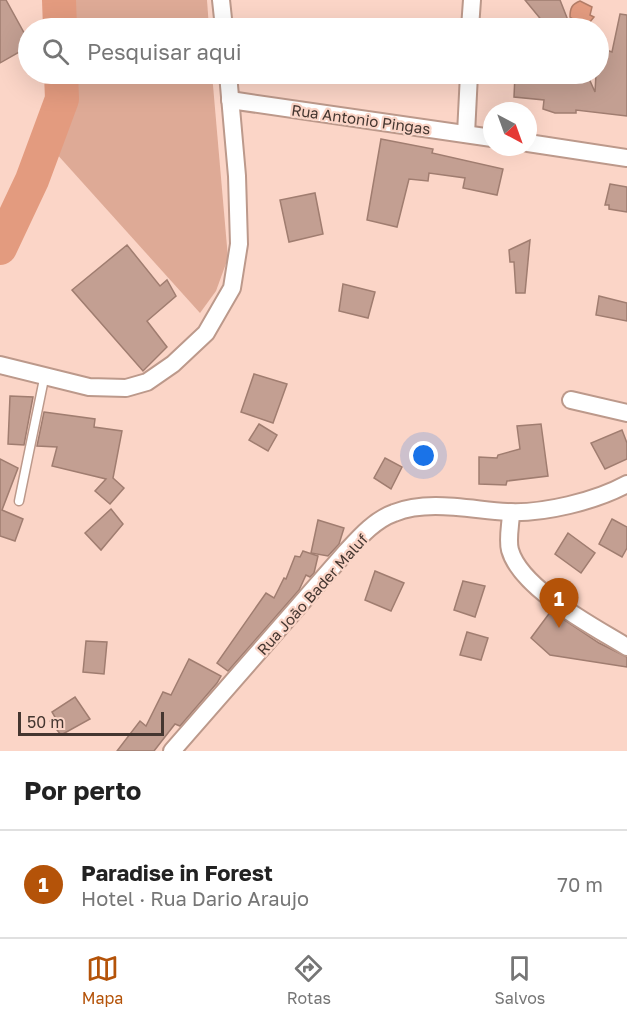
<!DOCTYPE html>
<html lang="pt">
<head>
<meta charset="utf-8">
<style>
  :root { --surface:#fff; --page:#f2f2f2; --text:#222; --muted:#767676; --line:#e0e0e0; --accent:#b45309 }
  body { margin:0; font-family:"Golos Text",sans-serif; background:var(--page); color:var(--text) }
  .compass { position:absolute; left:483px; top:102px; width:54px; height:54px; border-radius:50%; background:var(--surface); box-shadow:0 6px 24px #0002; rotate:139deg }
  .scale { position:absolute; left:18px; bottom:15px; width:146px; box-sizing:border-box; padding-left:6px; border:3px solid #443630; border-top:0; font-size:16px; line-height:21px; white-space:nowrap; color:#443630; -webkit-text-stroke:4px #fbd5c7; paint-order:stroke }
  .you { position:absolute; left:424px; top:456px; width:21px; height:21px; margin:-15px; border:4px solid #fff; border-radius:50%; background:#1a73e8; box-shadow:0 0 0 9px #1a73e833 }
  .badge { display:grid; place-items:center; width:39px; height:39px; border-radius:50%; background:var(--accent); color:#fff; font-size:20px; font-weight:700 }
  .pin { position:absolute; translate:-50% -50px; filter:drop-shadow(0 2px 3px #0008) }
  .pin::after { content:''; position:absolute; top:32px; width:21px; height:18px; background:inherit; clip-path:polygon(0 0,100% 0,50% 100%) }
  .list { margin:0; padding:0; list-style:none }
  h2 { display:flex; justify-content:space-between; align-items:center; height:78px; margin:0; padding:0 24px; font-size:26px }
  h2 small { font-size:20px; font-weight:400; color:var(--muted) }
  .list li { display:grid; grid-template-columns:39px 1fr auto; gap:18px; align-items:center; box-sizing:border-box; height:108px; padding:0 24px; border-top:2px solid var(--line) }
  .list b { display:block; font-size:22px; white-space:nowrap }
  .list p { margin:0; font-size:20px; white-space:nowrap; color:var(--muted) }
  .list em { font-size:20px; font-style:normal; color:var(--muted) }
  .icon { flex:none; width:33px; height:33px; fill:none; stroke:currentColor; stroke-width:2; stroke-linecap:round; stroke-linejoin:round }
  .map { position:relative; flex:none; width:627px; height:751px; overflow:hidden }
  .search { position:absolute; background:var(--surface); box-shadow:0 6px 24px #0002; left:18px; right:18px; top:18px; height:66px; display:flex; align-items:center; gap:15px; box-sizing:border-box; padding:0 21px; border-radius:33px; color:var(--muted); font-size:22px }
  .sheet { height:186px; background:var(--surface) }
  nav { display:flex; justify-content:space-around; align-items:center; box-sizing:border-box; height:84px; border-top:2px solid var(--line); background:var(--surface); font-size:16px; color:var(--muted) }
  nav a { display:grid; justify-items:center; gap:3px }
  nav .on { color:var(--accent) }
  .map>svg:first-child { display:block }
  .green { fill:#deaa96 }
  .water { fill:#e39b7f; stroke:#b37d67; stroke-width:1.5 }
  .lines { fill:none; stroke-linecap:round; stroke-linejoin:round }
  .river { stroke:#e39b7f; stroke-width:34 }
  .building { fill:#c39f92; stroke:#a07d70; stroke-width:1.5 }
  .lane-casing { stroke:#bc998b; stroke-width:11 }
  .street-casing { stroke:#bc998b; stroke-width:20 }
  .lane { stroke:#fff; stroke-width:8 }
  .street { stroke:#fff; stroke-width:16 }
  .labels { text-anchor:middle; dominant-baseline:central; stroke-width:4.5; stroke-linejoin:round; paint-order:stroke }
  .street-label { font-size:15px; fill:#443630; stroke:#fbd5c7 }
</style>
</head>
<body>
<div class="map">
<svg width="627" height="751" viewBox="0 0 627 751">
  <rect width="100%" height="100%" fill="#fbd5c7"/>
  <g class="green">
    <path d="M 71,0 L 207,0 L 209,28 L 68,28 Z"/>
    <path d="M 63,74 L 212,74 L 228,258 L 216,291 L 200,313 L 55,152 Z"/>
  </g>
  <path class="water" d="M 580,1 L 592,7 L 590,15 L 594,17 L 589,23 L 582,25 L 570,17 C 570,8 572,4 580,1 Z"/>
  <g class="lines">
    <g class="river">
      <path d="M 59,0 L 60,28"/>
      <path d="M 0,248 L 32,180 L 62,99 L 61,74"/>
    </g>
  </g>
  <g class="building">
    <path d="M 0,0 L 6,0 L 28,40 L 28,47 L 0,63 Z"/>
    <path d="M 525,0 L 560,0 L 571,28 L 548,28 Z"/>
    <path d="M 620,14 L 627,15 L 627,116 L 576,110 L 576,113 L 555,113 L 543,109 L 544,100 L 514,97 L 515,74 L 587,74 L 595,92 L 596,74 L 598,74 L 598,47 L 612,52 Z"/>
    <path d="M 381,139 L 433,149 L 432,153 L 503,169 L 497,195 L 463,188 L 465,178 L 429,173 L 428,181 L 409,179 L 397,227 L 367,220 Z"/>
    <path d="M 610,184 L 627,187 L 627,212 L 609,209 L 609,205 L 605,205 Z"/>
    <path d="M 315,193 L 323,234 L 289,242 L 280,200 Z"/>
    <path d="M 530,240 L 525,293 L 516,293 L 514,262 L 510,262 L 509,250 Z"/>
    <path d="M 127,245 L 160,286 L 167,280 L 176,296 L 147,321 L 167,347 L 143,371 L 72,290 Z"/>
    <path d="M 343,284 L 375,292 L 368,318 L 339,311 Z"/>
    <path d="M 599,296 L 627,303 L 627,321 L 596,315 Z"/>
    <path d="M 254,374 L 287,384 L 273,423 L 241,412 Z"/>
    <path d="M 10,396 L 33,397 L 24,445 L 8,444 Z"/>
    <path d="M 44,412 L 95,419 L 94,427 L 122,431 L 113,478 L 124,488 L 110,504 L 95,491 L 106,479 L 52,466 L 57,447 L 37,446 Z"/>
    <path d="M 259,424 L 277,435 L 268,451 L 249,440 Z"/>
    <path d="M 541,424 L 548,476 L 507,481 L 506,485 L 479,484 L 479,457 L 497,458 L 498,455 L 520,449 L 517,426 Z"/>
    <path d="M 622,430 L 627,443 L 627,459 L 605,469 L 591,443 Z"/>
    <path d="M 385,458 L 402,467 L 391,489 L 374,478 Z"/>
    <path d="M 0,459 L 18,468 L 2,510 L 23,519 L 15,541 L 0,536 Z"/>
    <path d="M 111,509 L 123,524 L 101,550 L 85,533 Z"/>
    <path d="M 612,519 L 627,527 L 627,548 L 622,557 L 599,544 Z"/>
    <path d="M 318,520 L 344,528 L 339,544 L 328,556 L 311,553 Z"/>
    <path d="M 568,533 L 595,553 L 581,573 L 555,554 Z"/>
    <path d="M 303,551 L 318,556 L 314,573 L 310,577 L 306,575 L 299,590 L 228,671 L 217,663 L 266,593 L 274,598 L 284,578 L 286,579 L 295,556 L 300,557 Z"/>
    <path d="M 375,571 L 404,583 L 391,611 L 365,600 Z"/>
    <path d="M 463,581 L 485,586 L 475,617 L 454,610 Z"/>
    <path d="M 551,611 L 599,643 L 627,657 L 627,667 L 550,655 L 531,638 Z"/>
    <path d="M 467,632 L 488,638 L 481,660 L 460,655 Z"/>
    <path d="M 86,641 L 107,642 L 104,674 L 83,672 Z"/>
    <path d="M 189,659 L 221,676 L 217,683 L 180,726 L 175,724 L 154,751 L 117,751 L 140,721 L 146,726 L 163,692 L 171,695 Z"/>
    <path d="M 75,697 L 90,719 L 61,735 L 50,721 L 55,717 L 52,712 Z"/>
  </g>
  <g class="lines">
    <g class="lane-casing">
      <path id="lane" d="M 19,501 L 45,374"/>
    </g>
    <g class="street-casing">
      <g id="street">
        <path d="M 221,0 L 224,28"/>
        <path d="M 470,28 L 472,0"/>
        <path d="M 230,100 L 492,138"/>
        <path d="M 466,134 L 469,74"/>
        <path d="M 528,143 L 627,158"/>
        <path d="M 0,365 L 89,387 L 126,388 L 147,382 L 173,364 L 206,333 L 232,288 L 239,244 L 237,176 L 228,74"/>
        <path d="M 571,400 L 627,413"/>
        <path d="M 511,512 C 511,523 507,539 510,550 C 521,589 593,626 627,647"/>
        <path d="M 172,751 L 345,553 C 358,539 374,520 394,513 C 428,499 472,510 507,512 C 543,514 596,501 627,484"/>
      </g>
    </g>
    <use href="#lane" class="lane"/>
    <use href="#street" class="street"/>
  </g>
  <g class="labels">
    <g class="street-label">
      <text transform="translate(361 119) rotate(8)">Rua Antonio Pingas</text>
      <text transform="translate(312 594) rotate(-48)">Rua João Bader Maluf</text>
    </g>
  </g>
</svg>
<svg class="compass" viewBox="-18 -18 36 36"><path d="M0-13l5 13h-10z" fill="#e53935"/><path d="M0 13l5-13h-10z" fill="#767676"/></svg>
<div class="scale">50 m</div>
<div class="you"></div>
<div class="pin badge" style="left:559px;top:628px">1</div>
<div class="search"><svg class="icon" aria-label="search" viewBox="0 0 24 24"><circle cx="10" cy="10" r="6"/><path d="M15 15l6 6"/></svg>Pesquisar aqui</div>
</div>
<section class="sheet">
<h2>Por perto<small></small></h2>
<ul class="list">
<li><span class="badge">1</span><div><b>Paradise in Forest</b><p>Hotel · Rua Dario Araujo</p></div><em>70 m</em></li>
</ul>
</section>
<nav>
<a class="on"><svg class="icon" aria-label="map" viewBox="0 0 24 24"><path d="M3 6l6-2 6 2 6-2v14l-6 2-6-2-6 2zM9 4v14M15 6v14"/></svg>Mapa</a>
<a><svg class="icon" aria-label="directions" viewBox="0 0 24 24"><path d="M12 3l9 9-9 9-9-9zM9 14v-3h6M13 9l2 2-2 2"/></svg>Rotas</a>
<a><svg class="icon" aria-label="saved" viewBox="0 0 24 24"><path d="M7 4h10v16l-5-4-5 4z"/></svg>Salvos</a>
</nav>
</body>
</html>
